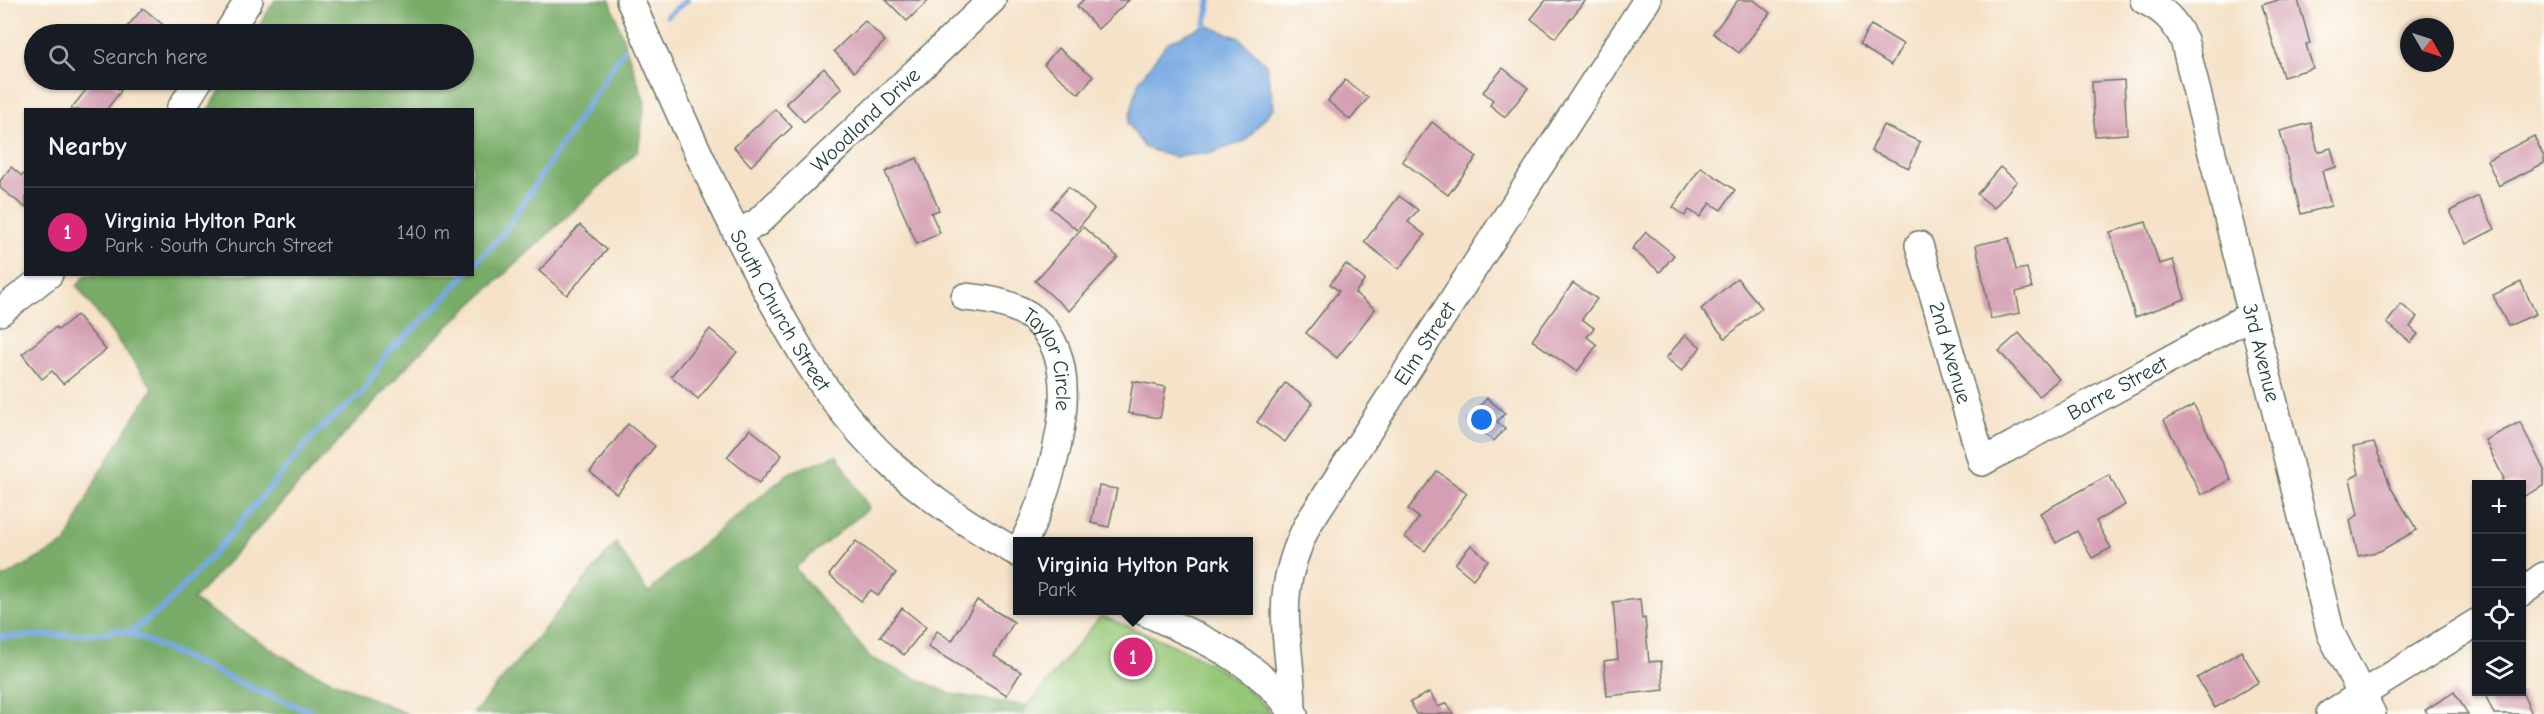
<!DOCTYPE html>
<html lang="en">
<head>
<meta charset="utf-8">
<style>
  :root { --surface:#171b24; --page:#242831; --text:#f1f3f6; --muted:#9ea1a6; --line:#363941; --accent:#db2777 }
  body { margin:0; font-family:"Comic Neue",sans-serif; background:var(--page); color:var(--text) }
  .controls { position:absolute; right:18px; bottom:18px; display:grid; overflow:hidden; border-radius:0px; box-shadow:0 2px 4px #0004 }
  .controls button { width:54px; height:54px; display:grid; place-items:center; padding:0; border:0; border-bottom:2px solid var(--line); background:var(--surface); color:var(--text); font:30px sans-serif }
  .compass { position:absolute; left:2400px; top:18px; width:54px; height:54px; border-radius:50%; background:var(--surface); box-shadow:0 2px 4px #0004; rotate:129deg }
  .you { position:absolute; left:1482px; top:420px; width:21px; height:21px; margin:-15px; border:4px solid #fff; border-radius:50%; background:#1a73e8; box-shadow:0 0 0 9px #1a73e833 }
  .badge { display:grid; place-items:center; width:39px; height:39px; border-radius:50%; background:var(--accent); color:#fff; font-size:20px; font-weight:700 }
  .pin { position:absolute; translate:-50% -50%; border:3px solid #fff; box-shadow:0 2px 6px #0006 }
  .popup { position:absolute; left:1013px; top:537px; width:240px; height:78px; box-sizing:border-box; display:grid; place-content:center; border-radius:0px; background:var(--surface); filter:drop-shadow(0 2px 4px #0005); font-size:20px; white-space:nowrap; color:var(--muted) }
  .popup b { font-size:22px; color:var(--text) }
  .popup::after { content:''; position:absolute; left:50%; top:100%; margin-left:-12px; border:12px solid transparent; border-top-color:var(--surface) }
  .list { margin:0; padding:0; list-style:none }
  h2 { display:flex; justify-content:space-between; align-items:center; height:78px; margin:0; padding:0 24px; font-size:26px }
  h2 small { font-size:20px; font-weight:400; color:var(--muted) }
  .list li { display:grid; grid-template-columns:39px 1fr auto; gap:18px; align-items:center; box-sizing:border-box; height:90px; padding:0 24px; border-top:2px solid var(--line) }
  .list b { display:block; font-size:22px; white-space:nowrap }
  .list p { margin:0; font-size:20px; white-space:nowrap; color:var(--muted) }
  .list em { font-size:20px; font-style:normal; color:var(--muted) }
  .icon { flex:none; width:33px; height:33px; fill:none; stroke:currentColor; stroke-width:2; stroke-linecap:round; stroke-linejoin:round }
  .map { position:relative; flex:none; width:2544px; height:714px; overflow:hidden }
  .search { position:absolute; background:var(--surface); box-shadow:0 2px 4px #0004; left:24px; top:24px; width:450px; height:66px; display:flex; align-items:center; gap:15px; box-sizing:border-box; padding:0 21px; border-radius:33px; color:var(--muted); font-size:22px }
  .panel { position:absolute; background:var(--surface); box-shadow:0 2px 4px #0004; left:24px; top:108px; width:450px; height:168px; border-radius:0px }
  .map>svg:first-child { display:block }
  .green { fill:#95c777; stroke:#5a8256; stroke-width:1.5 }
  .forest { fill:#78ac68; stroke:#4c744e; stroke-width:1.5 }
  .water { fill:#76a9e2; stroke:#4a738b; stroke-width:1.5 }
  .lines { fill:none; stroke-linecap:round; stroke-linejoin:round }
  .stream { stroke:#76a9e2; stroke-width:6 }
  .building { fill:#d49fb2 }
  .minor-casing { stroke:#6a7768; stroke-width:30 }
  .minor { stroke:#fff; stroke-width:27 }
  .labels { text-anchor:middle; dominant-baseline:central; stroke-width:4.5; stroke-linejoin:round; paint-order:stroke }
  .street-label { font-size:21px; fill:#1f3d34; stroke:#fdfcf7 }
</style>
</head>
<body>
<div class="map">
<svg width="2544" height="714" viewBox="0 0 2544 714">
  <rect width="100%" height="100%" fill="#fdfcf7"/>
  <filter id="ink" filterUnits="userSpaceOnUse"><feTurbulence type="fractalNoise" baseFrequency=".0167" numOctaves="2"/><feDisplacementMap in="SourceGraphic" scale="12" xChannelSelector="R" yChannelSelector="G"/><feConvolveMatrix kernelMatrix="1 2 1 2 8 2 1 2 1" color-interpolation-filters="sRGB"/></filter>
  <filter id="wash" filterUnits="userSpaceOnUse"><feTurbulence type="fractalNoise" baseFrequency=".008" numOctaves="4" result="noise"/><feDisplacementMap in="SourceGraphic" scale="24" xChannelSelector="R" yChannelSelector="G"/><feGaussianBlur stdDeviation="1.35" result="paint"/><feColorMatrix in="noise" values="0 0 0 0 0 0 0 0 0 0 0 0 0 0 0 0 0 1.4 0 .05"/><feComposite in="paint" operator="in"/></filter>
  <g filter="url(#wash)">
    <rect width="100%" height="100%" fill="#f5e2c8"/>
    <path class="green" d="M 1101,616 C 1163,640 1228,662 1272,714 L 1021,714 Z"/>
    <g class="forest">
      <path d="M 275,0 L 610,0 L 645,103 L 638,151 L 419,353 L 193,600 L 297,665 L 407,714 L 0,714 L 0,579 L 66,543 L 99,473 L 153,388 L 77,286 L 86,275 L 472,274 L 472,110 L 209,109 L 227,80 L 464,80 L 464,34 L 254,34 Z"/>
      <path d="M 837,455 L 869,508 L 795,568 L 871,658 L 951,694 L 1028,706 L 1021,714 L 473,714 L 616,543 L 648,593 L 680,563 L 789,473 Z"/>
    </g>
    <path class="water" d="M 1205,25 L 1239,38 L 1266,64 L 1274,107 L 1245,141 L 1211,153 L 1173,157 L 1144,147 L 1128,123 L 1139,81 L 1167,43 Z"/>
    <g class="lines">
      <g class="stream">
        <path d="M 667,16 L 687,0"/>
        <path d="M 1205,25 L 1210,0"/>
        <path d="M 472,267 L 504,232 L 623,51"/>
        <path d="M 130,633 L 163,608 L 215,552 L 317,432 L 362,393 L 388,352 L 432,312 L 466,274"/>
        <path d="M 0,637 L 99,634 L 118,630 L 130,633 L 256,690 L 318,714"/>
      </g>
    </g>
    <g id="blocks">
      <g class="building">
        <path d="M 886,0 L 929,0 L 907,21 Z"/>
        <path d="M 1083,0 L 1129,0 L 1098,29 L 1077,6 Z"/>
        <path d="M 1546,0 L 1586,0 L 1555,38 L 1531,19 Z"/>
        <path d="M 1738,0 L 1754,0 L 1770,13 L 1739,53 L 1713,33 Z"/>
        <path d="M 2278,0 L 2298,0 L 2310,43 L 2306,44 L 2313,68 L 2283,77 L 2262,5 Z"/>
        <path d="M 143,8 L 167,28 L 162,34 L 121,34 Z"/>
        <path d="M 865,21 L 885,41 L 854,72 L 834,51 Z"/>
        <path d="M 1871,25 L 1903,44 L 1891,65 L 1859,45 Z"/>
        <path d="M 1058,48 L 1093,76 L 1079,94 L 1044,65 Z"/>
        <path d="M 824,68 L 842,88 L 804,122 L 786,103 Z"/>
        <path d="M 1503,68 L 1528,88 L 1505,117 L 1490,105 L 1493,100 L 1483,92 Z"/>
        <path d="M 94,80 L 107,80 L 121,91 L 106,110 L 70,110 Z"/>
        <path d="M 1345,80 L 1368,98 L 1350,120 L 1328,101 Z"/>
        <path d="M 2124,80 L 2127,134 L 2095,136 L 2092,82 Z"/>
        <path d="M 775,109 L 792,127 L 751,166 L 734,147 Z"/>
        <path d="M 1432,122 L 1477,157 L 1448,195 L 1402,161 Z"/>
        <path d="M 2311,123 L 2318,152 L 2331,148 L 2336,167 L 2322,171 L 2331,206 L 2301,214 L 2280,131 Z"/>
        <path d="M 1883,125 L 1920,142 L 1909,168 L 1871,151 Z"/>
        <path d="M 2534,136 L 2544,157 L 2544,163 L 2499,186 L 2487,160 Z"/>
        <path d="M 917,158 L 939,210 L 931,213 L 940,233 L 917,244 L 885,172 Z"/>
        <path d="M 11,167 L 22,176 L 26,172 L 26,208 L 0,188 L 0,181 Z"/>
        <path d="M 1701,167 L 1735,190 L 1721,210 L 1710,203 L 1700,217 L 1689,210 L 1685,216 L 1673,207 Z"/>
        <path d="M 2000,167 L 2017,181 L 1994,208 L 1977,194 Z"/>
        <path d="M 1068,187 L 1094,209 L 1077,230 L 1051,208 Z"/>
        <path d="M 1399,196 L 1418,210 L 1408,222 L 1425,235 L 1399,269 L 1364,242 Z"/>
        <path d="M 2478,196 L 2495,229 L 2466,244 L 2450,211 Z"/>
        <path d="M 2146,222 L 2159,264 L 2173,260 L 2185,299 L 2135,317 L 2110,232 Z"/>
        <path d="M 580,225 L 607,250 L 567,295 L 539,271 Z"/>
        <path d="M 1083,227 L 1118,257 L 1069,311 L 1035,281 Z"/>
        <path d="M 1646,232 L 1674,255 L 1660,272 L 1632,249 Z"/>
        <path d="M 2009,238 L 2016,270 L 2027,268 L 2032,288 L 2016,292 L 2020,313 L 1991,319 L 1976,245 Z"/>
        <path d="M 1346,264 L 1365,280 L 1355,293 L 1375,309 L 1337,358 L 1306,333 L 1339,291 L 1330,284 Z"/>
        <path d="M 1737,278 L 1762,308 L 1725,338 L 1701,309 Z"/>
        <path d="M 2521,282 L 2536,314 L 2508,326 L 2493,295 Z"/>
        <path d="M 1573,283 L 1597,299 L 1582,319 L 1594,328 L 1587,337 L 1597,345 L 1577,372 L 1532,340 Z"/>
        <path d="M 2401,304 L 2417,317 L 2410,327 L 2418,334 L 2411,343 L 2387,323 Z"/>
        <path d="M 77,315 L 106,350 L 63,384 L 52,371 L 42,379 L 22,354 L 56,327 L 58,330 Z"/>
        <path d="M 710,329 L 737,352 L 698,399 L 671,376 Z"/>
        <path d="M 2019,333 L 2059,379 L 2039,396 L 1999,351 Z"/>
        <path d="M 1685,335 L 1701,347 L 1682,371 L 1666,358 Z"/>
        <path d="M 1133,381 L 1166,387 L 1160,418 L 1128,413 Z"/>
        <path d="M 1285,383 L 1313,403 L 1285,442 L 1257,422 Z"/>
        <path d="M 1487,398 L 1505,413 L 1497,422 L 1505,429 L 1494,441 L 1468,420 Z"/>
        <path d="M 2194,405 L 2231,480 L 2201,495 L 2164,420 Z"/>
        <path d="M 2520,422 L 2544,470 L 2544,486 L 2522,497 L 2522,484 L 2504,484 L 2502,480 L 2504,479 L 2485,440 Z"/>
        <path d="M 628,424 L 655,446 L 617,494 L 590,472 Z"/>
        <path d="M 750,429 L 782,455 L 759,483 L 727,457 Z"/>
        <path d="M 2374,443 L 2391,488 L 2417,530 L 2380,551 L 2358,556 L 2350,520 L 2358,515 L 2350,479 L 2359,474 L 2353,447 Z"/>
        <path d="M 1437,471 L 1467,493 L 1425,551 L 1405,537 L 1419,518 L 1408,509 Z"/>
        <path d="M 2109,475 L 2125,505 L 2096,521 L 2111,548 L 2092,558 L 2077,531 L 2056,543 L 2040,513 Z"/>
        <path d="M 1099,486 L 1117,489 L 1109,527 L 1091,523 Z"/>
        <path d="M 856,541 L 896,573 L 878,596 L 871,590 L 861,601 L 829,575 Z"/>
        <path d="M 1471,545 L 1488,560 L 1473,579 L 1455,564 Z"/>
        <path d="M 1640,599 L 1642,619 L 1645,618 L 1649,662 L 1661,661 L 1664,690 L 1607,696 L 1604,661 L 1618,659 L 1613,602 Z"/>
        <path d="M 977,600 L 1014,622 L 994,656 L 1021,672 L 1007,695 L 928,647 L 937,631 L 952,641 Z"/>
        <path d="M 902,608 L 926,627 L 904,655 L 880,636 Z"/>
        <path d="M 2241,651 L 2259,682 L 2215,708 L 2197,678 Z"/>
        <path d="M 1430,692 L 1438,707 L 1447,703 L 1453,714 L 1416,714 L 1410,702 Z"/>
        <path d="M 2454,692 L 2468,714 L 2427,714 L 2425,710 Z"/>
        <path d="M 2484,692 L 2522,692 L 2532,714 L 2494,714 Z"/>
      </g>
    </g>
  </g>
  <g filter="url(#ink)">
    <use href="#blocks" fill-opacity="0" stroke="#6a7768" stroke-width="1.5"/>
    <g class="lines">
      <g class="minor-casing">
        <g id="minor">
          <path id="s1" d="M 630,0 C 667,86 705,172 748,255 C 786,328 825,401 885,458 C 925,497 969,526 1018,553"/>
          <path id="s2" d="M 2144,0 C 2164,10 2174,20 2184,40 L 2331,634 L 2372,714"/>
          <path d="M 227,34 L 249,0"/>
          <path d="M 180,110 L 199,80"/>
          <path id="s3" d="M 737,233 L 757,223 L 992,0"/>
          <path id="s4" d="M 1919,245 L 1982,462 L 2251,315"/>
          <path id="s5" d="M 965,297 C 988,299 1016,304 1034,319 C 1092,367 1050,487 1024,542"/>
          <path d="M 0,312 L 49,274"/>
          <path d="M 2522,592 L 2544,576"/>
          <path d="M 1141,610 C 1196,636 1259,660 1294,714"/>
          <path id="s6" d="M 1292,711 C 1291,633 1270,601 1308,524 L 1647,0"/>
          <path d="M 2330,714 L 2476,623"/>
        </g>
      </g>
      <use href="#minor" class="minor"/>
    </g>
  </g>
  <g class="labels">
    <g class="street-label">
      <text stroke="none"><textPath href="#s3" startOffset="172">Woodland Drive</textPath></text>
      <text stroke="none"><textPath href="#s1" startOffset="345">South Church Street</textPath></text>
      <text stroke="none"><textPath href="#s6" startOffset="406">Elm Street</textPath></text>
      <text stroke="none"><textPath href="#s2" startOffset="380">3rd Avenue</textPath></text>
      <text stroke="none"><textPath href="#s4" startOffset="112">2nd Avenue</textPath></text>
      <text stroke="none"><textPath href="#s5" startOffset="118">Taylor Circle</textPath></text>
      <text stroke="none"><textPath href="#s4" startOffset="380">Barre Street</textPath></text>
    </g>
  </g>
</svg>
<div class="controls">
<button>+</button>
<button>−</button>
<button><svg class="icon" aria-label="locate" viewBox="0 0 24 24"><circle cx="12" cy="12" r="6"/><path d="M12 2v4M12 18v4M2 12h4M18 12h4"/></svg></button>
<button><svg class="icon" aria-label="layers" viewBox="0 0 24 24"><path d="M12 4l9 5-9 5-9-5zM3 14l9 5 9-5"/></svg></button>
</div>
<svg class="compass" viewBox="-18 -18 36 36"><path d="M0-13l5 13h-10z" fill="#e53935"/><path d="M0 13l5-13h-10z" fill="#9ea1a6"/></svg>
<div class="you"></div>
<div class="pin badge" style="left:1133px;top:657px">1</div>
<div class="popup"><b>Virginia Hylton Park</b>Park</div>
<div class="search"><svg class="icon" aria-label="search" viewBox="0 0 24 24"><circle cx="10" cy="10" r="6"/><path d="M15 15l6 6"/></svg>Search here</div>
<section class="panel">
<h2>Nearby<small></small></h2>
<ul class="list">
<li><span class="badge">1</span><div><b>Virginia Hylton Park</b><p>Park · South Church Street</p></div><em>140 m</em></li>
</ul>
</section>
</div>
</body>
</html>
